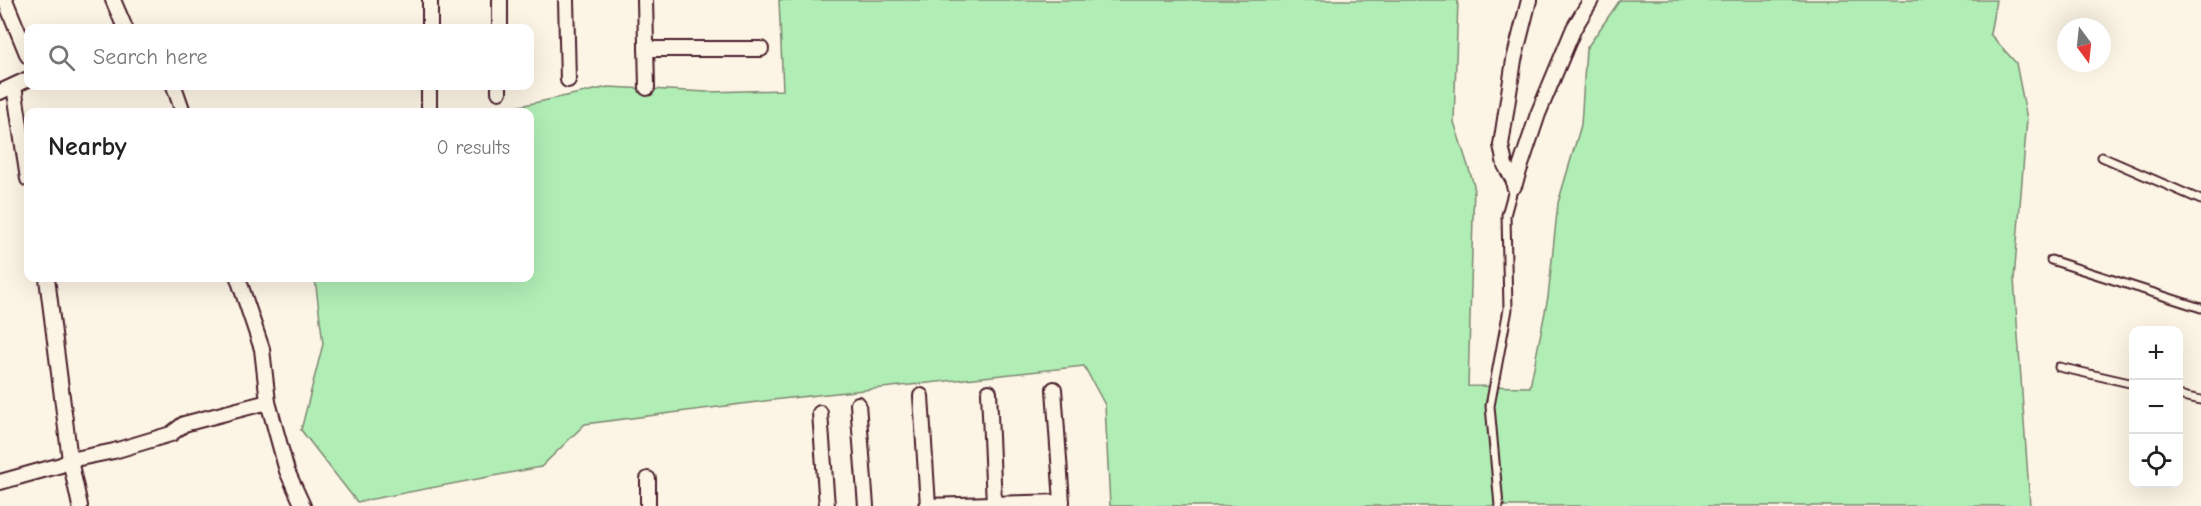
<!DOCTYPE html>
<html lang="en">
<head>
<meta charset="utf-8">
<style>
  :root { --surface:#fff; --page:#f6f6f6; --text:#222; --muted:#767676; --line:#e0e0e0 }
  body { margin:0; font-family:"Comic Neue",sans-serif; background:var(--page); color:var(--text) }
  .controls { position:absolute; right:18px; bottom:18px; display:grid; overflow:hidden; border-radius:12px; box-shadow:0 6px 24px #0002 }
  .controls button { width:54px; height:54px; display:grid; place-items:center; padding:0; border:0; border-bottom:2px solid var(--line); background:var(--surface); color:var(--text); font:30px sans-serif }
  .compass { position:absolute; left:2057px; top:18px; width:54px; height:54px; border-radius:50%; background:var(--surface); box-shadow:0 6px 24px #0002; rotate:165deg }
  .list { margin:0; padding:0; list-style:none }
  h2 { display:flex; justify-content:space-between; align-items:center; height:78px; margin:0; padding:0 24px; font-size:26px }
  h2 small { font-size:20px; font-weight:400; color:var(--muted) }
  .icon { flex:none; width:33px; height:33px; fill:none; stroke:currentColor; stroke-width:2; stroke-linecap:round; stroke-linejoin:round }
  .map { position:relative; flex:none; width:2201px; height:506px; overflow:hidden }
  .search { position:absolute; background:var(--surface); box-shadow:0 6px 24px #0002; left:24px; top:24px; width:510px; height:66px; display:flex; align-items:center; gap:15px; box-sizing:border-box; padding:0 21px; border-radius:12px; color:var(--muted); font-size:22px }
  .panel { position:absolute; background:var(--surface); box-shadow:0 6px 24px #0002; left:24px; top:108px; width:510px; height:174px; border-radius:12px }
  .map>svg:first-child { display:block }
  .green { fill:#b0eeb5; stroke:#7d8670; stroke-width:1.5 }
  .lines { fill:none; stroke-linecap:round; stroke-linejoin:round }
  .lane-casing { stroke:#4a1f2b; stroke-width:11 }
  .street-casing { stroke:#4a1f2b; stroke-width:18 }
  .lane { stroke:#fcf5e5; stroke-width:7 }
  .street { stroke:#fcf5e5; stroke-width:14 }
</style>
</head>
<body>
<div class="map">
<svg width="2201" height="506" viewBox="0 0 2201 506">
  <rect width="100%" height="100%" fill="#fcf5e5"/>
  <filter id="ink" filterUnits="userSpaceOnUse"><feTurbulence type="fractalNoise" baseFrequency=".0167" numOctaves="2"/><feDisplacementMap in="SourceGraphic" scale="12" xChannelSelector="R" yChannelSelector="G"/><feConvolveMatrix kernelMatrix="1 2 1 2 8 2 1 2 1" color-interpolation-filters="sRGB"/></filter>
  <g filter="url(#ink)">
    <path class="green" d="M 779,0 L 1458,0 L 1454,122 L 1474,185 L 1468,386 L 1530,387 L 1548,297 L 1558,203 L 1581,125 L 1586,49 L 1620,0 L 1996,0 L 1990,34 L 2016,63 L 2027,119 L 2014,279 L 2030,506 L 1110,506 L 1105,405 L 1084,366 L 781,399 L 585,424 L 541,467 L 357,502 L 301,430 L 323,344 L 315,278 L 530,278 L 530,112 L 492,112 L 608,87 L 708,92 L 783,90 Z"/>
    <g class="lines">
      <g class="lane-casing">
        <g id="lane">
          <path d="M 2102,157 L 2201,200"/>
          <path d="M 2051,260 L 2201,308"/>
          <path d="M 2059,367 L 2134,384"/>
          <path d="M 2178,395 L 2201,400"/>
          <path d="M 1499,506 L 1490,406 L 1508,309 L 1506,215 L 1514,186"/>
        </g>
      </g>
      <g class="street-casing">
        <g id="street">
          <path d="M 5,0 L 28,56"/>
          <path d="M 113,0 L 125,28"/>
          <path d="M 566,0 L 568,80"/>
          <path d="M 645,0 L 647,88"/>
          <path d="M 430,28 L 430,0"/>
          <path d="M 500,28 L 500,0"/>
          <path d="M 646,49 L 761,49"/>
          <path d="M 14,86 L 28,179"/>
          <path d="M 174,86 L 183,112"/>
          <path d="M 0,92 L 28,79"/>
          <path d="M 499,92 L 499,86"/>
          <path d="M 429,106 L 429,86"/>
          <path d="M 1515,183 L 1505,165 L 1501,145 L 1514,60 L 1529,0"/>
          <path d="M 1514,186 L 1538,114 L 1574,28 L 1591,0"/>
          <path d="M 47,278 L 70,460 L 80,506"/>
          <path d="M 989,392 L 994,504"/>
          <path d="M 921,396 L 928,506"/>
          <path d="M 268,402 L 287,471 L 303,506"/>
          <path d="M 858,404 L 866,506"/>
          <path d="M 820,413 L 827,506"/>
          <path d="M 648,479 L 648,506"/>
          <path d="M 0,482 L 61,465 L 70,460 L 114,451 L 171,434 L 184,424 L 268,402 L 262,349 L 238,278"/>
          <path d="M 926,506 L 1062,502 L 1054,389"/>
        </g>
      </g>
      <use href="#lane" class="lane"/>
      <use href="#street" class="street"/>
    </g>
  </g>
</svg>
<div class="controls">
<button>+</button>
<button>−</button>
<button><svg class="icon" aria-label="locate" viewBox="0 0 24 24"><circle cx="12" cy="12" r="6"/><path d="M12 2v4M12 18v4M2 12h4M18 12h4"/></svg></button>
</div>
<svg class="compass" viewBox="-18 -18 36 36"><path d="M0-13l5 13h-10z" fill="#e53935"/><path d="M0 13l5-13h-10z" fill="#767676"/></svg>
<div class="search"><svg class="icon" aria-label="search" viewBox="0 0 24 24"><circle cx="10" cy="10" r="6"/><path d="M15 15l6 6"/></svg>Search here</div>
<section class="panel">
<h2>Nearby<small>0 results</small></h2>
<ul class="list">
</ul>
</section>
</div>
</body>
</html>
